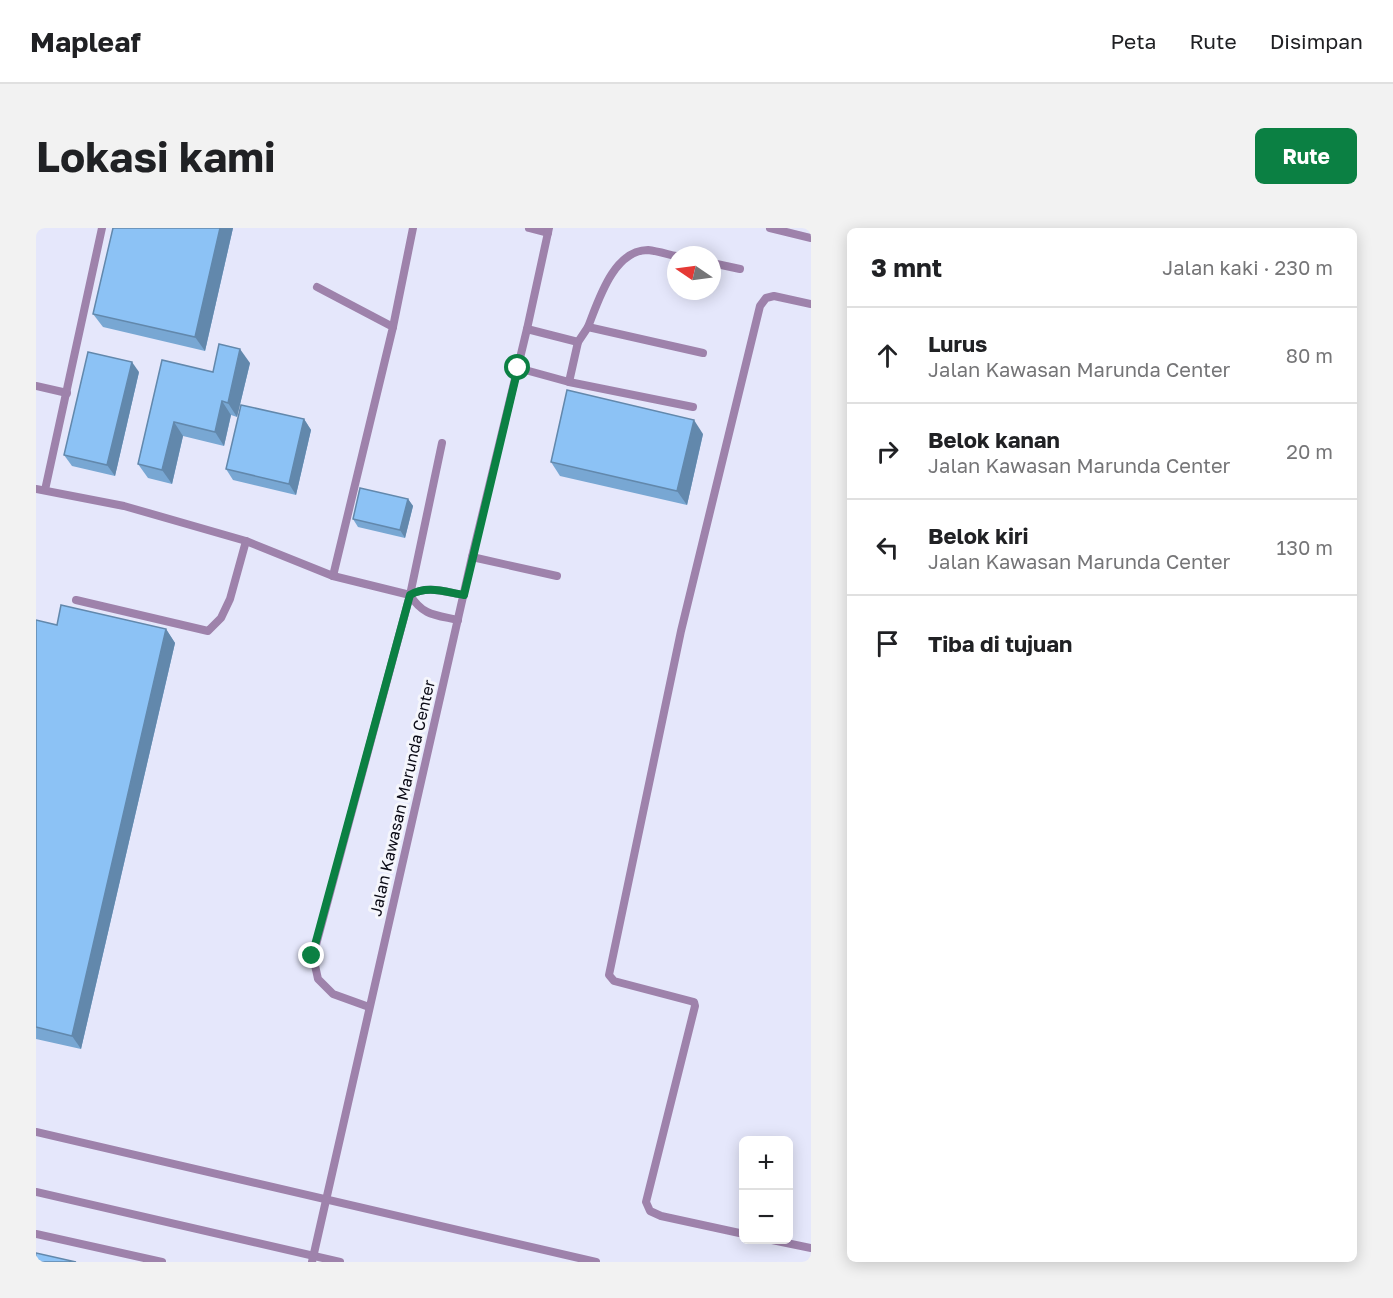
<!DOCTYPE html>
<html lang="id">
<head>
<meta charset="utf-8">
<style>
  :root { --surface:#fff; --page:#f2f2f2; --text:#202124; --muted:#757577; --line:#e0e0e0; --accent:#0b8043 }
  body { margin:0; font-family:"Golos Text",sans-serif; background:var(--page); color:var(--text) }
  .controls { position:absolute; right:18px; bottom:18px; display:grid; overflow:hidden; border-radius:9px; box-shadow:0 3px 15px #0003 }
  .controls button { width:54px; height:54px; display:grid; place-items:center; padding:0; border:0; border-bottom:2px solid var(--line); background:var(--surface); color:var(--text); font:30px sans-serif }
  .compass { position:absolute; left:631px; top:18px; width:54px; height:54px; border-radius:50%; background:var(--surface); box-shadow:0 3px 15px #0003; rotate:283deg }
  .stop { position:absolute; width:18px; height:18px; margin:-14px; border:4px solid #0b8043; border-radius:50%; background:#fff }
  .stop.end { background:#0b8043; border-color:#fff; box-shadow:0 2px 6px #0008 }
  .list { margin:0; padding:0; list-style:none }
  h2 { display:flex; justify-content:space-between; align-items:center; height:78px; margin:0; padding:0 24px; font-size:26px }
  h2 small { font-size:20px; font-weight:400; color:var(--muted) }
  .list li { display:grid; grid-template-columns:39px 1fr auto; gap:18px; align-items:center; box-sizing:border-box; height:96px; padding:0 24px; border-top:2px solid var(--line) }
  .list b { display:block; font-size:22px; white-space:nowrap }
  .list p { margin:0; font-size:20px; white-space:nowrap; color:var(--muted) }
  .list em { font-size:20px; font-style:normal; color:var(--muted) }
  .icon { flex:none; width:33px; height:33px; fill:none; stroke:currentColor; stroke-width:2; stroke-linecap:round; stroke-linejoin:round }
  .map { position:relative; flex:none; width:775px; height:1034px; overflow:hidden; border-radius:9px }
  header { display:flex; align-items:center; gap:36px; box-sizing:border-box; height:84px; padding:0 30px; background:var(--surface); border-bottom:2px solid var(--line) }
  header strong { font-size:28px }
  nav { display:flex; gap:33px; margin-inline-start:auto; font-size:21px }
  .intro { display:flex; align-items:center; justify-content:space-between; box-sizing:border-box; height:144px; padding:0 36px }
  h1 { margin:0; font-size:42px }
  .button { padding:15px 27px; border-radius:9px; background:var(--accent); color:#fff; font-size:21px; font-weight:700 }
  main { display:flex; gap:36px; padding:0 36px }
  aside { flex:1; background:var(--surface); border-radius:9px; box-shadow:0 3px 15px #0003 }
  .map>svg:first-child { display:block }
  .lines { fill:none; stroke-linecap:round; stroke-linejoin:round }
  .lane { stroke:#9e82ab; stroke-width:8 }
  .wall { fill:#78a7d3 }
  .shaded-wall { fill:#6288ac }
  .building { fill:#8cc2f5; stroke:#6288ac; stroke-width:1.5 }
  .route { stroke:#0b8043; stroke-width:8 }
  .labels { text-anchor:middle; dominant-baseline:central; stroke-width:6; stroke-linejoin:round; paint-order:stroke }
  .street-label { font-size:16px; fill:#0a0a15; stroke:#f5f6fc }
</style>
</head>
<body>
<header>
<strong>Mapleaf</strong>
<nav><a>Peta</a><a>Rute</a><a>Disimpan</a></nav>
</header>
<div class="intro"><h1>Lokasi kami</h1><a class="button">Rute</a></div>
<main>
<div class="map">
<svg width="775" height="1034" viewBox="0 0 775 1034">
  <rect width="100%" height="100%" fill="#e5e7fb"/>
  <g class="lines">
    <g class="lane">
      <path d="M 493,0 L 512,5"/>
      <path d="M 734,0 L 775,10"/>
      <path d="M 676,35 L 704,41"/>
      <path d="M 281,59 L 357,99 L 297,348"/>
      <path d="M 357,99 L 377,0"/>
      <path d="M 552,99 C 562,74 577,22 612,22 C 621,23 631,26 640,28"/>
      <path d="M 491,101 L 542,114"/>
      <path d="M 482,140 L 533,154 L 657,179"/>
      <path d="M 533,154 L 542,114 L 552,99 L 667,125"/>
      <path d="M 0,158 L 31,165"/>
      <path d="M 0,261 L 88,278 L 210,313 L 297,348 L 374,367 C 391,357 409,364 428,367"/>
      <path d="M 9,262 L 66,0"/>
      <path d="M 436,329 L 521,348"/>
      <path d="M 374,367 C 387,388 400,387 422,392"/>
      <path d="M 40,372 L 172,403 L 185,390 L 194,371 L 210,313"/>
      <path d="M 333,779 L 297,766 L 282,751 L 277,728 L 374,367 L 406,215"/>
      <path d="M 0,904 L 560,1034"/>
      <path d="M 0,964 L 304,1034"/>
      <path d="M 0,1006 L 126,1034"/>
      <path d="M 708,1006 L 625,988 L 614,983 L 610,974 L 659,778 L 658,774 L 578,753 L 573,747 L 645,403 L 724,78 L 730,70 L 738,68 L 775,76"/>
      <path d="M 736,1012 L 775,1020"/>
      <path d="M 276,1034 L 436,329 L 491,101 L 513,0"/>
    </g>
  </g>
  <g class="wall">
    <path d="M 77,0 L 197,0 L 169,123 L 67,99 L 57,86 Z"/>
    <path d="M 214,135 L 201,189 L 195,187 L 188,218 L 147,208 L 136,256 L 112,250 L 102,236 L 177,144 Z"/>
    <path d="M 103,144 L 79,248 L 36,238 L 28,227 Z"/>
    <path d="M 268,191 L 275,202 L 260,267 L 197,252 L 190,241 Z"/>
    <path d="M 667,206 L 651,277 L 524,248 L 515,234 Z"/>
    <path d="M 372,271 L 377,278 L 369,310 L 322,299 L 317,291 Z"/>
    <path d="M 0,392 L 21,397 L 130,401 L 139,415 L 45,821 L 0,811 Z"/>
  </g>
  <g class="shaded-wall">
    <path d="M 184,0 L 197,0 L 169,123 L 159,109 Z"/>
    <path d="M 204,121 L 214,135 L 201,189 L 192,175 Z"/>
    <path d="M 96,134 L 103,144 L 79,248 L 71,237 Z"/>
    <path d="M 186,173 L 195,187 L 188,218 L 179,204 Z"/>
    <path d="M 268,191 L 275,202 L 260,267 L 253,256 Z"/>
    <path d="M 658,192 L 667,206 L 651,277 L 641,263 Z"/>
    <path d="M 138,194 L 147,208 L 136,256 L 126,242 Z"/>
    <path d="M 372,271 L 377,278 L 369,310 L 364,302 Z"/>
    <path d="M 130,401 L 139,415 L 45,821 L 36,808 Z"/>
  </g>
  <g class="building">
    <path d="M 77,0 L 184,0 L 159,109 L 57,86 Z"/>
    <path d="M 183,116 L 204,121 L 192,175 L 186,173 L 179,204 L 138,194 L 126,242 L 102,236 L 126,132 L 177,144 Z"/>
    <path d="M 52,124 L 96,134 L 71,237 L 28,227 Z"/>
    <path d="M 531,162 L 658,192 L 641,263 L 515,234 Z"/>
    <path d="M 205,177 L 268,191 L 253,256 L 190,241 Z"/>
    <path d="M 324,260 L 372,271 L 364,302 L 317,291 Z"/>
    <path d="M 25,377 L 130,401 L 36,808 L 0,799 L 0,392 L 21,397 Z"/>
    <path d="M 0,1025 L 40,1034 L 0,1034 Z"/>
  </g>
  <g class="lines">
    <path class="route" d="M 276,728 L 374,367 C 391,357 409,364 428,367 L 482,140"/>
  </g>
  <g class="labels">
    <g class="street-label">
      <text transform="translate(366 570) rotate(-77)">Jalan Kawasan Marunda Center</text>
    </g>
  </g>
</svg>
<div class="controls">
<button>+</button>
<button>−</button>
</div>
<svg class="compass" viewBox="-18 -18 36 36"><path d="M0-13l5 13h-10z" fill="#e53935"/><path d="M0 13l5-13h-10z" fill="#757577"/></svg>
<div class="stop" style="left:482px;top:140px"></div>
<div class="stop end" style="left:276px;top:728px"></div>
</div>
<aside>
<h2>3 mnt<small>Jalan kaki · 230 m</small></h2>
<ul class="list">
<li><svg class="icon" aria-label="ahead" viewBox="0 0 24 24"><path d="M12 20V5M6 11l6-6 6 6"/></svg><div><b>Lurus</b><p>Jalan Kawasan Marunda Center</p></div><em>80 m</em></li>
<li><svg class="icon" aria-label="right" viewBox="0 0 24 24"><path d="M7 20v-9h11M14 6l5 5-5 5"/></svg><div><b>Belok kanan</b><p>Jalan Kawasan Marunda Center</p></div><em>20 m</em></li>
<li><svg class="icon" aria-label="left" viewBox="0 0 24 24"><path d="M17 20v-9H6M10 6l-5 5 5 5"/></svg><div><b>Belok kiri</b><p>Jalan Kawasan Marunda Center</p></div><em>130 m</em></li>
<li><svg class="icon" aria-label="arrive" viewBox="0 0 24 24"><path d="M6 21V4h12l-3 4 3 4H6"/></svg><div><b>Tiba di tujuan</b></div></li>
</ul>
</aside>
</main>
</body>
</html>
